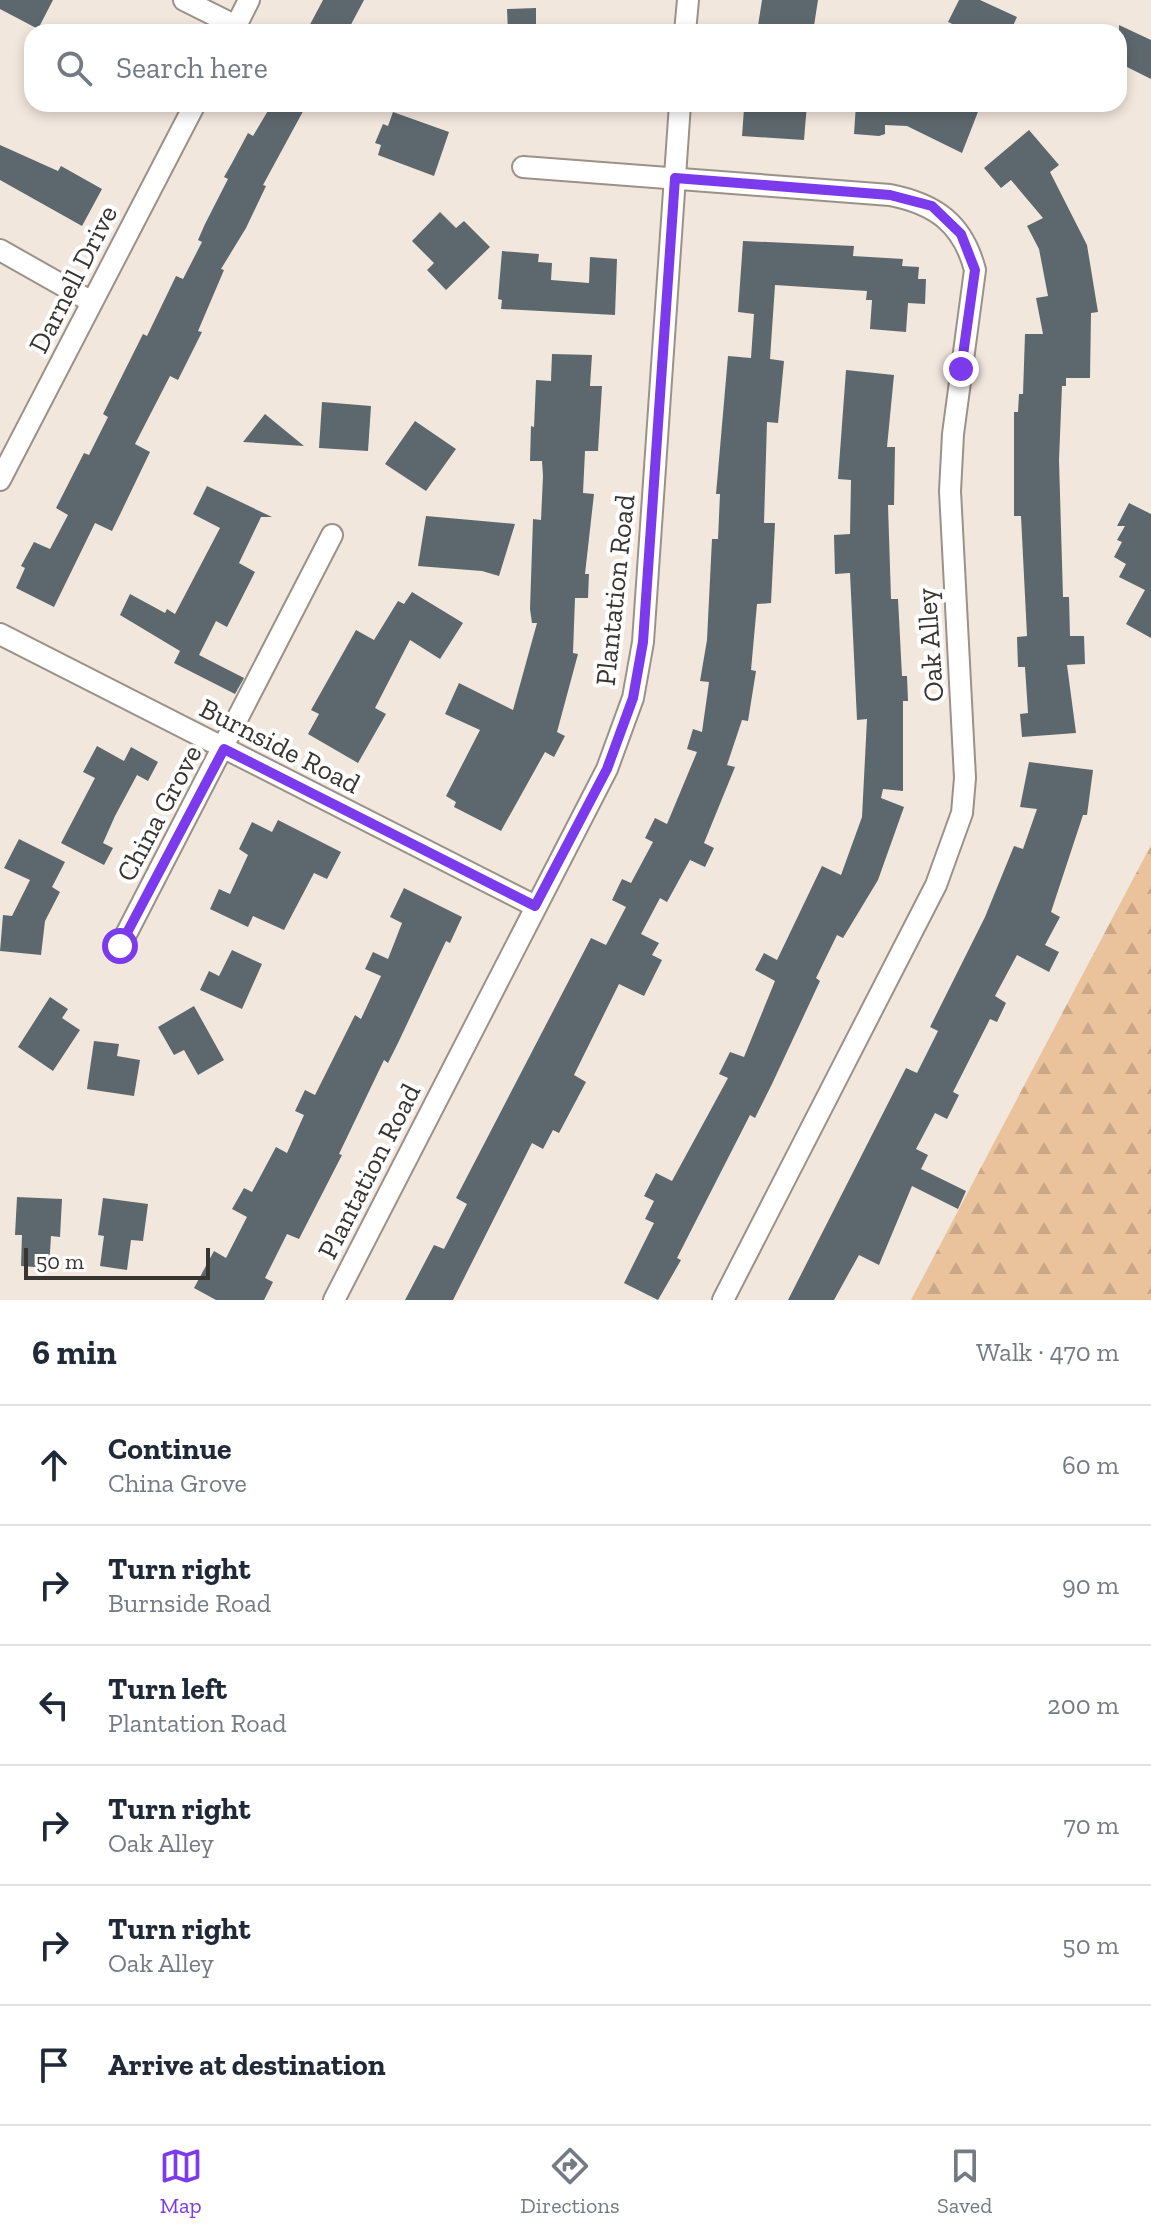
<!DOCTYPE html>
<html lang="en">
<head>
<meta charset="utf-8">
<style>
  :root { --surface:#fff; --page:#f2f2f3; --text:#1f2937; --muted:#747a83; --line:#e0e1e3; --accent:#7c3aed }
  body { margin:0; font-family:"Zilla Slab",serif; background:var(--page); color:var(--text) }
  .scale { position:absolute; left:24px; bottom:20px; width:186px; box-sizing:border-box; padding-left:8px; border:4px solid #383430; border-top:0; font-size:22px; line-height:28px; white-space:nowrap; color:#383430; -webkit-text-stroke:6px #fff; paint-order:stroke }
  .stop { position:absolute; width:24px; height:24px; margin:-18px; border:6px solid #7c3aed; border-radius:50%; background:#fff }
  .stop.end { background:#7c3aed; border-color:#fff; box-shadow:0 2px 8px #0008 }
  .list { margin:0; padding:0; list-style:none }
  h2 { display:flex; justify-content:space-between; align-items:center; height:104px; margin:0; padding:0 32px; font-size:34px }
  h2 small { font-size:26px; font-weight:400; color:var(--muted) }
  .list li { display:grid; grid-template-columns:52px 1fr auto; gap:24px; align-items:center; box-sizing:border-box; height:120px; padding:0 32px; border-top:2px solid var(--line) }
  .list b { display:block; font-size:30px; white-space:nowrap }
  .list p { margin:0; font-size:26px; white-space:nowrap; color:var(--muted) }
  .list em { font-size:26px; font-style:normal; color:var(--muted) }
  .icon { flex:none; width:44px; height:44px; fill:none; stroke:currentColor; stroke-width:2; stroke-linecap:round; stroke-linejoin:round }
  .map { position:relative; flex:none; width:1151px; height:1300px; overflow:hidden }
  .search { position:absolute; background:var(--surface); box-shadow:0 4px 12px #0003; left:24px; right:24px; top:24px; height:88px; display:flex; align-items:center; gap:20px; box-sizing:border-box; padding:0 28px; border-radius:24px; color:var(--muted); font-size:30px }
  .sheet { height:824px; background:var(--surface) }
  nav { display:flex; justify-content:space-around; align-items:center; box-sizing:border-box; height:112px; border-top:2px solid var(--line); background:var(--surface); font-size:22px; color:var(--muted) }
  nav a { display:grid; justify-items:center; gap:4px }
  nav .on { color:var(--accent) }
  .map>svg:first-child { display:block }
  .forest { fill:url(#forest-firs) }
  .building { fill:#5d686e }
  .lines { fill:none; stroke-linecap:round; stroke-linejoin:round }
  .minor-casing { stroke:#9b9188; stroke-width:24 }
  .minor { stroke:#fff; stroke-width:20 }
  .route { stroke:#7c3aed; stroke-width:10 }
  .labels { text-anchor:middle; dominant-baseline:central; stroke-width:8; stroke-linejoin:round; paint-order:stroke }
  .street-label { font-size:28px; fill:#383430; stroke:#fff }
</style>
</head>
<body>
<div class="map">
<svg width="1151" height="1300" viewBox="0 0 1151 1300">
  <defs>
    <pattern id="forest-firs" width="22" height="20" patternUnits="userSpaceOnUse" patternTransform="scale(2)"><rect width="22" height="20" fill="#eac29c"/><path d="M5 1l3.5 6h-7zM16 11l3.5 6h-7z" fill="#c9a787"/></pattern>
  </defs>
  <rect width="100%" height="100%" fill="#f2e7dd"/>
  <path class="forest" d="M 1151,845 L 1151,1300 L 911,1300 Z"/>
  <g class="building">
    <path d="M 0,0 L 53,0 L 38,29 L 0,9 Z"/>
    <path d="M 323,0 L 364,0 L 347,32 L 306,32 Z"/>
    <path d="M 762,0 L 818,0 L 813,32 L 757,32 Z"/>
    <path d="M 959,0 L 980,0 L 1017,17 L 1010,32 L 970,32 L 948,22 Z"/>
    <path d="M 536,8 L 536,32 L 508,32 L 507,9 Z"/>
    <path d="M 1119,25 L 1151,40 L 1151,79 L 1119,63 Z"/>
    <path d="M 272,104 L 307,104 L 263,185 L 266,186 L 246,228 L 221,269 L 224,270 L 198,331 L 202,332 L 178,380 L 170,376 L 135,444 L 150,452 L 112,531 L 95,523 L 54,607 L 16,588 L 25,568 L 21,566 L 34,542 L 50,549 L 68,515 L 56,508 L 84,453 L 89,455 L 108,417 L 103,414 L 143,334 L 147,336 L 176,276 L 183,279 L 202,242 L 198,240 L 205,224 L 228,179 L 224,177 L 232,163 L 248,133 L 253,136 Z"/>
    <path d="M 758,104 L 807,104 L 804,140 L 742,136 L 744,109 L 757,110 Z"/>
    <path d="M 856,104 L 981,104 L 962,153 L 907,126 L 885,125 L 885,134 L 879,136 L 854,134 Z"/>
    <path d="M 393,112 L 449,132 L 434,176 L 378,155 L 381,145 L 375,143 L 383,124 L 388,126 Z"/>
    <path d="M 1029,130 L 1059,165 L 1050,172 L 1087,245 L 1098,312 L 1091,313 L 1090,378 L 1066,378 L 1066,386 L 1062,386 L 1059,460 L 1063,597 L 1069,597 L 1070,636 L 1084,636 L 1085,664 L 1067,665 L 1076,733 L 1022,737 L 1020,714 L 1028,713 L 1025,667 L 1018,667 L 1017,637 L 1027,636 L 1021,516 L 1014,516 L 1014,412 L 1018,412 L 1019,394 L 1023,394 L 1025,334 L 1043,334 L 1036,298 L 1048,296 L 1039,249 L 1027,226 L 1043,218 L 1011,180 L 1001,188 L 984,168 Z"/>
    <path d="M 0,145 L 58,171 L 61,166 L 102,189 L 82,226 L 0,180 Z"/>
    <path d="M 440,212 L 456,228 L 464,221 L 490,247 L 446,290 L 427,270 L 434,263 L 412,241 Z"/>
    <path d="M 743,241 L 854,246 L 853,256 L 903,259 L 902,266 L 919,267 L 918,279 L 926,279 L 925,304 L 908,303 L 906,332 L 870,329 L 872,300 L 866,300 L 867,291 L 775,285 L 770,359 L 784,361 L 778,423 L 767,422 L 764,523 L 775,523 L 771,603 L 757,604 L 751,670 L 756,671 L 748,721 L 742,720 L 727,765 L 735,767 L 704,843 L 714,848 L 705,867 L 690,860 L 667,902 L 660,898 L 641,934 L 659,943 L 652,955 L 662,960 L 644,996 L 619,984 L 574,1075 L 586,1082 L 559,1133 L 553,1130 L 543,1149 L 532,1143 L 453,1300 L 405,1300 L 434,1245 L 444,1249 L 467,1204 L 456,1198 L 591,938 L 606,945 L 626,907 L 612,900 L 622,879 L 631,883 L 653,842 L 645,838 L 655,818 L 667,824 L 697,752 L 687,749 L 693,729 L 702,732 L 709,682 L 700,681 L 707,640 L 712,539 L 718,539 L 720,494 L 716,494 L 728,356 L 751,358 L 754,314 L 738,312 Z"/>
    <path d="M 502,251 L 539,254 L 538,262 L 552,263 L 551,280 L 589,283 L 590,257 L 617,259 L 615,315 L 501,309 L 502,300 L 498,299 Z"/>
    <path d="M 552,354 L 592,355 L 590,386 L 602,386 L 598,451 L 585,451 L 583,493 L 594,494 L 585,574 L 589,574 L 588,598 L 575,598 L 573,653 L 578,654 L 557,732 L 565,736 L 554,757 L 545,752 L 501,831 L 454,807 L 456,802 L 446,796 L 480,730 L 445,714 L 459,683 L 513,710 L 537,623 L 532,623 L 530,609 L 533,519 L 541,520 L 543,476 L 542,461 L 530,461 L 531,426 L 534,427 L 536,380 L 551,381 Z"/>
    <path d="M 846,370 L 894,375 L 887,447 L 895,447 L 894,505 L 888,505 L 891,599 L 898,599 L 902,676 L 907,676 L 908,701 L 903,701 L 903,791 L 883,789 L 881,798 L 904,807 L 878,880 L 843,938 L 837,935 L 816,978 L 820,981 L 772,1084 L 755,1118 L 750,1115 L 677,1258 L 681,1260 L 658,1300 L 624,1283 L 654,1223 L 645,1219 L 654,1201 L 644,1196 L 656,1173 L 672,1181 L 728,1078 L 719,1074 L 730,1052 L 744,1057 L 775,981 L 755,970 L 764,953 L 777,960 L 822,866 L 841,875 L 862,817 L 867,719 L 857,720 L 850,573 L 835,574 L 834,535 L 850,534 L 851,480 L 838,479 Z"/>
    <path d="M 322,402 L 371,406 L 368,451 L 319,448 Z"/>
    <path d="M 265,414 L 304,446 L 243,442 Z"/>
    <path d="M 415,421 L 456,449 L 426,491 L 385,464 Z"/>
    <path d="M 207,486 L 272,517 L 261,517 L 239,563 L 255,572 L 227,627 L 216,621 L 199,655 L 244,678 L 235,694 L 174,663 L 180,651 L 120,615 L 130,594 L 165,613 L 167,609 L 175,614 L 220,528 L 193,514 Z"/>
    <path d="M 1129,503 L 1151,514 L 1151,638 L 1126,624 L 1145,590 L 1119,577 L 1126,564 L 1114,557 L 1122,542 L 1117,540 L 1125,526 L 1117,526 Z"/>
    <path d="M 426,516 L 515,524 L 499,576 L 482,571 L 418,566 Z"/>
    <path d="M 412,592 L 463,623 L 440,659 L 410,640 L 375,708 L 386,714 L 358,763 L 308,734 L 319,714 L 311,710 L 356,630 L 374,640 L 398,601 L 404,604 Z"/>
    <path d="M 97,746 L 124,761 L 131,747 L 158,762 L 148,781 L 137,775 L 115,816 L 103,843 L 113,848 L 104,865 L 61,843 L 95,778 L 83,772 Z"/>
    <path d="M 1029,762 L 1093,770 L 1087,815 L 1083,815 L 1051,912 L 1060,917 L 1045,945 L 1059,952 L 1049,972 L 1017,955 L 995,996 L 1006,1003 L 997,1022 L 990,1019 L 953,1092 L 959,1095 L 947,1119 L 935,1113 L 916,1149 L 928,1155 L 921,1169 L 966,1191 L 958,1209 L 912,1186 L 879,1265 L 859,1255 L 834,1300 L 788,1300 L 906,1068 L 917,1073 L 938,1031 L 930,1027 L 985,917 L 1014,846 L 1023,849 L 1037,809 L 1020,807 Z"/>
    <path d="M 278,820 L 341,852 L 327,879 L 314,873 L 284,930 L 253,916 L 248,927 L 210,909 L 219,889 L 230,894 L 248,855 L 239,849 L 252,822 L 272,832 Z"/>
    <path d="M 19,839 L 65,862 L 52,887 L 60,892 L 45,921 L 41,955 L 0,951 L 3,915 L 12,916 L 30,880 L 4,868 Z"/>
    <path d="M 404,888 L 462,917 L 450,943 L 446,941 L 398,1043 L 388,1063 L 384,1060 L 339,1154 L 342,1155 L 299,1239 L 287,1234 L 265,1278 L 273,1282 L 264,1300 L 216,1300 L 194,1288 L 214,1251 L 226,1258 L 247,1217 L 232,1209 L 244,1188 L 252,1192 L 276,1147 L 287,1153 L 304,1115 L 295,1111 L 305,1090 L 315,1095 L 355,1015 L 361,1019 L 381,976 L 365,969 L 373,952 L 388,959 L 402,923 L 390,917 Z"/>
    <path d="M 232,950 L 262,964 L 242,1009 L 200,990 L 209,971 L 219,976 Z"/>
    <path d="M 50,997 L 68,1009 L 62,1018 L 80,1030 L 53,1071 L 18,1047 Z"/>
    <path d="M 194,1006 L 224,1060 L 198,1075 L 184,1050 L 174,1055 L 158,1027 Z"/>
    <path d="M 94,1041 L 119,1044 L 117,1056 L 140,1060 L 134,1096 L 87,1089 Z"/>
    <path d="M 17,1197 L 62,1199 L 60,1237 L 51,1236 L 49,1268 L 21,1266 L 22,1235 L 15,1235 Z"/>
    <path d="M 103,1198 L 148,1204 L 143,1241 L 131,1240 L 127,1270 L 100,1266 L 104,1236 L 98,1235 Z"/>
  </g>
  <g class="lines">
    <g class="minor-casing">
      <g id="minor">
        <path d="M 184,0 L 236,26"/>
        <path d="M 233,32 L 249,0"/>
        <path d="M 685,32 L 688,0"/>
        <path d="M 523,167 L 890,195 C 936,204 963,224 975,270 L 953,434 L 950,491 L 965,778 L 962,813 L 936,885 L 723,1300"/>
        <path d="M 0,250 L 92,302"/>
        <path d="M 0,480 L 195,104"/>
        <path d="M 0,634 L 535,906"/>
        <path d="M 120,946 L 332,535"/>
        <path d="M 334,1300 L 607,769 L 633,698 L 643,642 L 680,104"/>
      </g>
    </g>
    <use href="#minor" class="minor"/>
  </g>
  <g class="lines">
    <path class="route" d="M 120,946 L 224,749 L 535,906 L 607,769 L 633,698 L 643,642 L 675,178 L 890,195 L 932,206 L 961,234 L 975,270 L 961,369"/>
  </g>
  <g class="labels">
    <g class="street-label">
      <text transform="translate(73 279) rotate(-63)">Darnell Drive</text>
      <text transform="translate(615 590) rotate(-84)">Plantation Road</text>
      <text transform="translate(930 645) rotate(-94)">Oak Alley</text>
      <text transform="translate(280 746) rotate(27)">Burnside Road</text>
      <text transform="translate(159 813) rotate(-62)">China Grove</text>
      <text transform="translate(369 1171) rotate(-63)">Plantation Road</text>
    </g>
  </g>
</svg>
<div class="scale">50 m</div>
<div class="stop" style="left:120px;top:946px"></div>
<div class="stop end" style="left:961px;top:369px"></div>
<div class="search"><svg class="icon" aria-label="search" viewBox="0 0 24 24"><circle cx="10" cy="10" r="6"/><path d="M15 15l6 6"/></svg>Search here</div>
</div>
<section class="sheet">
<h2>6 min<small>Walk · 470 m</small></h2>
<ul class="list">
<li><svg class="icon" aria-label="ahead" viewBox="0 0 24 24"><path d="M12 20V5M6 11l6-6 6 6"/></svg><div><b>Continue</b><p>China Grove</p></div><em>60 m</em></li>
<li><svg class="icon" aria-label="right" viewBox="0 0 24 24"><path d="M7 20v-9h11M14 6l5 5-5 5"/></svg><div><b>Turn right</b><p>Burnside Road</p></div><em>90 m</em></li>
<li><svg class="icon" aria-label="left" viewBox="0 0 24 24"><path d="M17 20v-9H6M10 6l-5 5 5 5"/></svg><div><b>Turn left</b><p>Plantation Road</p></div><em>200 m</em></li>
<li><svg class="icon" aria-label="right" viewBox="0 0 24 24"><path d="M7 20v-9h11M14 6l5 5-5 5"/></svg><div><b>Turn right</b><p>Oak Alley</p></div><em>70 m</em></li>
<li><svg class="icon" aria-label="right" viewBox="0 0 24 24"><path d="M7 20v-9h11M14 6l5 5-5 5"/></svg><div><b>Turn right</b><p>Oak Alley</p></div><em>50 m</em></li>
<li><svg class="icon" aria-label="arrive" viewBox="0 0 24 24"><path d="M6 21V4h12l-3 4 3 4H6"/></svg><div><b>Arrive at destination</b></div></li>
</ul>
</section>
<nav>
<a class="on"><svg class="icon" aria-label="map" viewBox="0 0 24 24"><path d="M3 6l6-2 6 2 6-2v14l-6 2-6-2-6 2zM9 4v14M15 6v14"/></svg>Map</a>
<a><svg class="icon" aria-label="directions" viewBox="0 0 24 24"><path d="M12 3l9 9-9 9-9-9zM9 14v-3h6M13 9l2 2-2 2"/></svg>Directions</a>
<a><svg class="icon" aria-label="saved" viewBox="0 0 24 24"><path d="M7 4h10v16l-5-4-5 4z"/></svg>Saved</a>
</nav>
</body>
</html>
